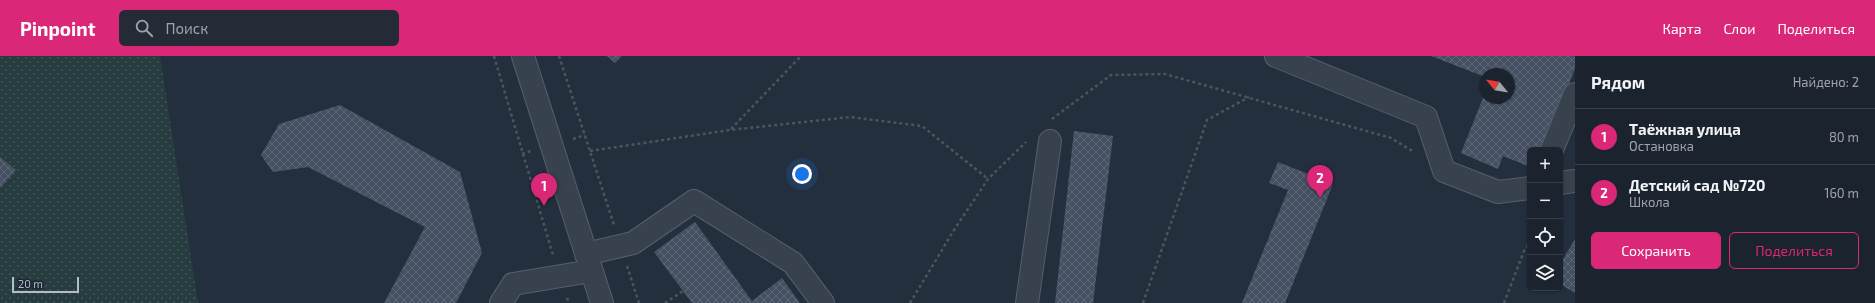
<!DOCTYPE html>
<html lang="ru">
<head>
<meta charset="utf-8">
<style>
  :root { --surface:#1b232e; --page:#242b36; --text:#f1f3f6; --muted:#a0a4aa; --line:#39404a; --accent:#db2777 }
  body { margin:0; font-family:"Exo 2",sans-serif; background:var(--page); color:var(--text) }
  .controls { position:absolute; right:12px; bottom:12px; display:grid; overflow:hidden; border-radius:6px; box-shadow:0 1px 3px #0004 }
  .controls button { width:36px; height:36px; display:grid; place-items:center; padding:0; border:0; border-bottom:1px solid var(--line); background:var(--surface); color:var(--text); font:20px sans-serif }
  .compass { position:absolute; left:1479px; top:12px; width:36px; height:36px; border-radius:50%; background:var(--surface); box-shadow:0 1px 3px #0004; rotate:300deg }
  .scale { position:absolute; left:12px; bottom:10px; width:67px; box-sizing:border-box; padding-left:4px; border:2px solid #b4bcc9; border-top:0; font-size:11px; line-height:14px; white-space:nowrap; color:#b4bcc9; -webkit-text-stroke:3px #1d2633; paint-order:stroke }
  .you { position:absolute; left:802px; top:118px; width:14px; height:14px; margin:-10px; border:3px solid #fff; border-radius:50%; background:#1a73e8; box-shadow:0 0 0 6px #1a73e833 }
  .badge { display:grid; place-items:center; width:26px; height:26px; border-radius:50%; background:var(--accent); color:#fff; font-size:13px; font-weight:700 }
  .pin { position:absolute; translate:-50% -33px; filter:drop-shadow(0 1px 2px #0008) }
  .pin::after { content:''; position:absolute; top:21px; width:14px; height:12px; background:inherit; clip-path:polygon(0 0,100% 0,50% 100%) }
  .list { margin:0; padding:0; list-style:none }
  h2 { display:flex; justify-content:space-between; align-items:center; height:52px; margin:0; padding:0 16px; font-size:17px }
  h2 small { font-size:13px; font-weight:400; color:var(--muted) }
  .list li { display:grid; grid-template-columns:26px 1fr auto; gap:12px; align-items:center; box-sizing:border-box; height:56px; padding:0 16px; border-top:1px solid var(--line) }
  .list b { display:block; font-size:15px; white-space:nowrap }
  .list p { margin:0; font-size:13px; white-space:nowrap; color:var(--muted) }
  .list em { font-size:13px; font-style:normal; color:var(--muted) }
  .actions { display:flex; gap:8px; padding:12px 16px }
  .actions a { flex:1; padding:9px 0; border:1px solid var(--accent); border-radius:6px; text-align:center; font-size:14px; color:var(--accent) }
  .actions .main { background:var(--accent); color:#fff }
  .icon { flex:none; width:22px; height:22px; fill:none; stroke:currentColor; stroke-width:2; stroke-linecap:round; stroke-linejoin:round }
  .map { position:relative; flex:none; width:1575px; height:247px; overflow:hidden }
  header { display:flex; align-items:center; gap:24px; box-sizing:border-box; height:56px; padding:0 20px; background:var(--accent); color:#fff }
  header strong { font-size:19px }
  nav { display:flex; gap:22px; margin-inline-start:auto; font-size:14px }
  .search { width:280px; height:36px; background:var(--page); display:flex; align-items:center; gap:10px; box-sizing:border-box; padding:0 14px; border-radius:6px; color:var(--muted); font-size:15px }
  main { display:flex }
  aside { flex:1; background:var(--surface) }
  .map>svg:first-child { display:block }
  .grass { fill:url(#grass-dots) }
  .building { fill:url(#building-cross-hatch) }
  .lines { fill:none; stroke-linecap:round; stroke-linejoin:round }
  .minor-casing { stroke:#565f6c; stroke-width:24 }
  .path { stroke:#44595c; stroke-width:2.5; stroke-dasharray:3 3; stroke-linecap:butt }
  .minor { stroke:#38414e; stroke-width:22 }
</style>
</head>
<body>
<header>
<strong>Pinpoint</strong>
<div class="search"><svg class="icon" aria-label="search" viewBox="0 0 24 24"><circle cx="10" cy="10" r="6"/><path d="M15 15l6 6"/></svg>Поиск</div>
<nav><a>Карта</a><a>Слои</a><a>Поделиться</a></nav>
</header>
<main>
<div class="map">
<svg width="1575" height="247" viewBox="0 0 1575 247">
  <defs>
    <pattern id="grass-dots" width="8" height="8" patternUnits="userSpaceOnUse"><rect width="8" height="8" fill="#263c3f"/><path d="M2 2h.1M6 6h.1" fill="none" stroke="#435659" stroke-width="1.8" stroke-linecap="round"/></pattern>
    <pattern id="building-cross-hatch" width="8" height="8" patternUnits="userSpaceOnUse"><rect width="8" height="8" fill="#455162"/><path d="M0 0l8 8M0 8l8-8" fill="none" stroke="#5d6877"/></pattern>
  </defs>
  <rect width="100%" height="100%" fill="#242f3e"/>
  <path class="grass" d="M 0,0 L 160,0 L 198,247 L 0,247 Z"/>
  <g class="building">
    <path d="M 607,0 L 622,0 L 615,7 Z"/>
    <path d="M 1431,0 L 1575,0 L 1575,13 L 1542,94 L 1530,94 L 1530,111 L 1503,100 L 1498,113 L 1461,97 L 1485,37 L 1485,42 L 1509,42 L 1509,18 L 1485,18 L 1485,21 Z"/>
    <path d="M 340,49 L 460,116 L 482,197 L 456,247 L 384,247 L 425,171 L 308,111 L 273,116 L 261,99 L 279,68 Z"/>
    <path d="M 1074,75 L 1113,80 L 1093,247 L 1055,247 Z"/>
    <path d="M 0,101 L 16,114 L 0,132 Z"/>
    <path d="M 1278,106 L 1333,128 L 1285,247 L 1242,247 L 1288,134 L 1269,127 Z"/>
    <path d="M 695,166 L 752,245 L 782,222 L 800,247 L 692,247 L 654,196 Z"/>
    <path d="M 1575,183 L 1575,237 L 1560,228 L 1560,208 Z"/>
  </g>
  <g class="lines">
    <g class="minor-casing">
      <g id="minor">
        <path d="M 523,0 L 602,247"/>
        <path d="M 1276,0 L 1426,61 L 1444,115 L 1498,136 L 1530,132"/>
        <path d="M 1552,94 L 1575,38"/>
        <path d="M 1560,127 L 1575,125"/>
        <path d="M 586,198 L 633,187 L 694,145 L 793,207 L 823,247"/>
        <path d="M 501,247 L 513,228 L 591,215"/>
        <path d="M 1027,247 L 1050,85"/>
      </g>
    </g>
    <g class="path">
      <path d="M 494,0 L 553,199"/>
      <path d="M 559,0 L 614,169"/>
      <path d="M 1052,63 L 1111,19 L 1165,18 L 1391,82 L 1414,96"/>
      <path d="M 731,73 L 801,0"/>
      <path d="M 573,83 L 585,79"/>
      <path d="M 590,95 L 730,74 L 850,61 L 922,70 L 988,123"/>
      <path d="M 522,98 L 531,95"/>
      <path d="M 627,210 L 639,247"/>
      <path d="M 567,242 L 569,247"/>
      <path d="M 665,247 L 683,235"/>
      <path d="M 910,247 L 954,174 L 988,123 L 1026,86"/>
      <path d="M 1143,247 L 1207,64 L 1249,41"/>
      <path d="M 1504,247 L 1524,195 L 1530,186"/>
    </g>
    <use href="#minor" class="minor"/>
  </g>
</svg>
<div class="controls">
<button>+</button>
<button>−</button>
<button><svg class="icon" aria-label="locate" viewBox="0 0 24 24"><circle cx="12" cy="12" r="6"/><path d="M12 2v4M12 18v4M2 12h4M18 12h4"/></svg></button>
<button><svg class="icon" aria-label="layers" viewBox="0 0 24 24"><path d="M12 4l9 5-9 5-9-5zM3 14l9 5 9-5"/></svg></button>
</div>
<svg class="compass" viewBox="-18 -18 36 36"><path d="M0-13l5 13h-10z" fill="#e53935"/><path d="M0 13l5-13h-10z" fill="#a0a4aa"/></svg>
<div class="scale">20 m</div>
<div class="you"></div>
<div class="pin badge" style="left:544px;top:150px">1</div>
<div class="pin badge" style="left:1320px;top:142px">2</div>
</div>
<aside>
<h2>Рядом<small>Найдено: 2</small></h2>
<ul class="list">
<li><span class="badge">1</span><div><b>Таёжная улица</b><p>Остановка</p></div><em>80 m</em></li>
<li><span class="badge">2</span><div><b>Детский сад №720</b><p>Школа</p></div><em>160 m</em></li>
</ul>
<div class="actions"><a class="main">Сохранить</a><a>Поделиться</a></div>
</aside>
</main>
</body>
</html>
